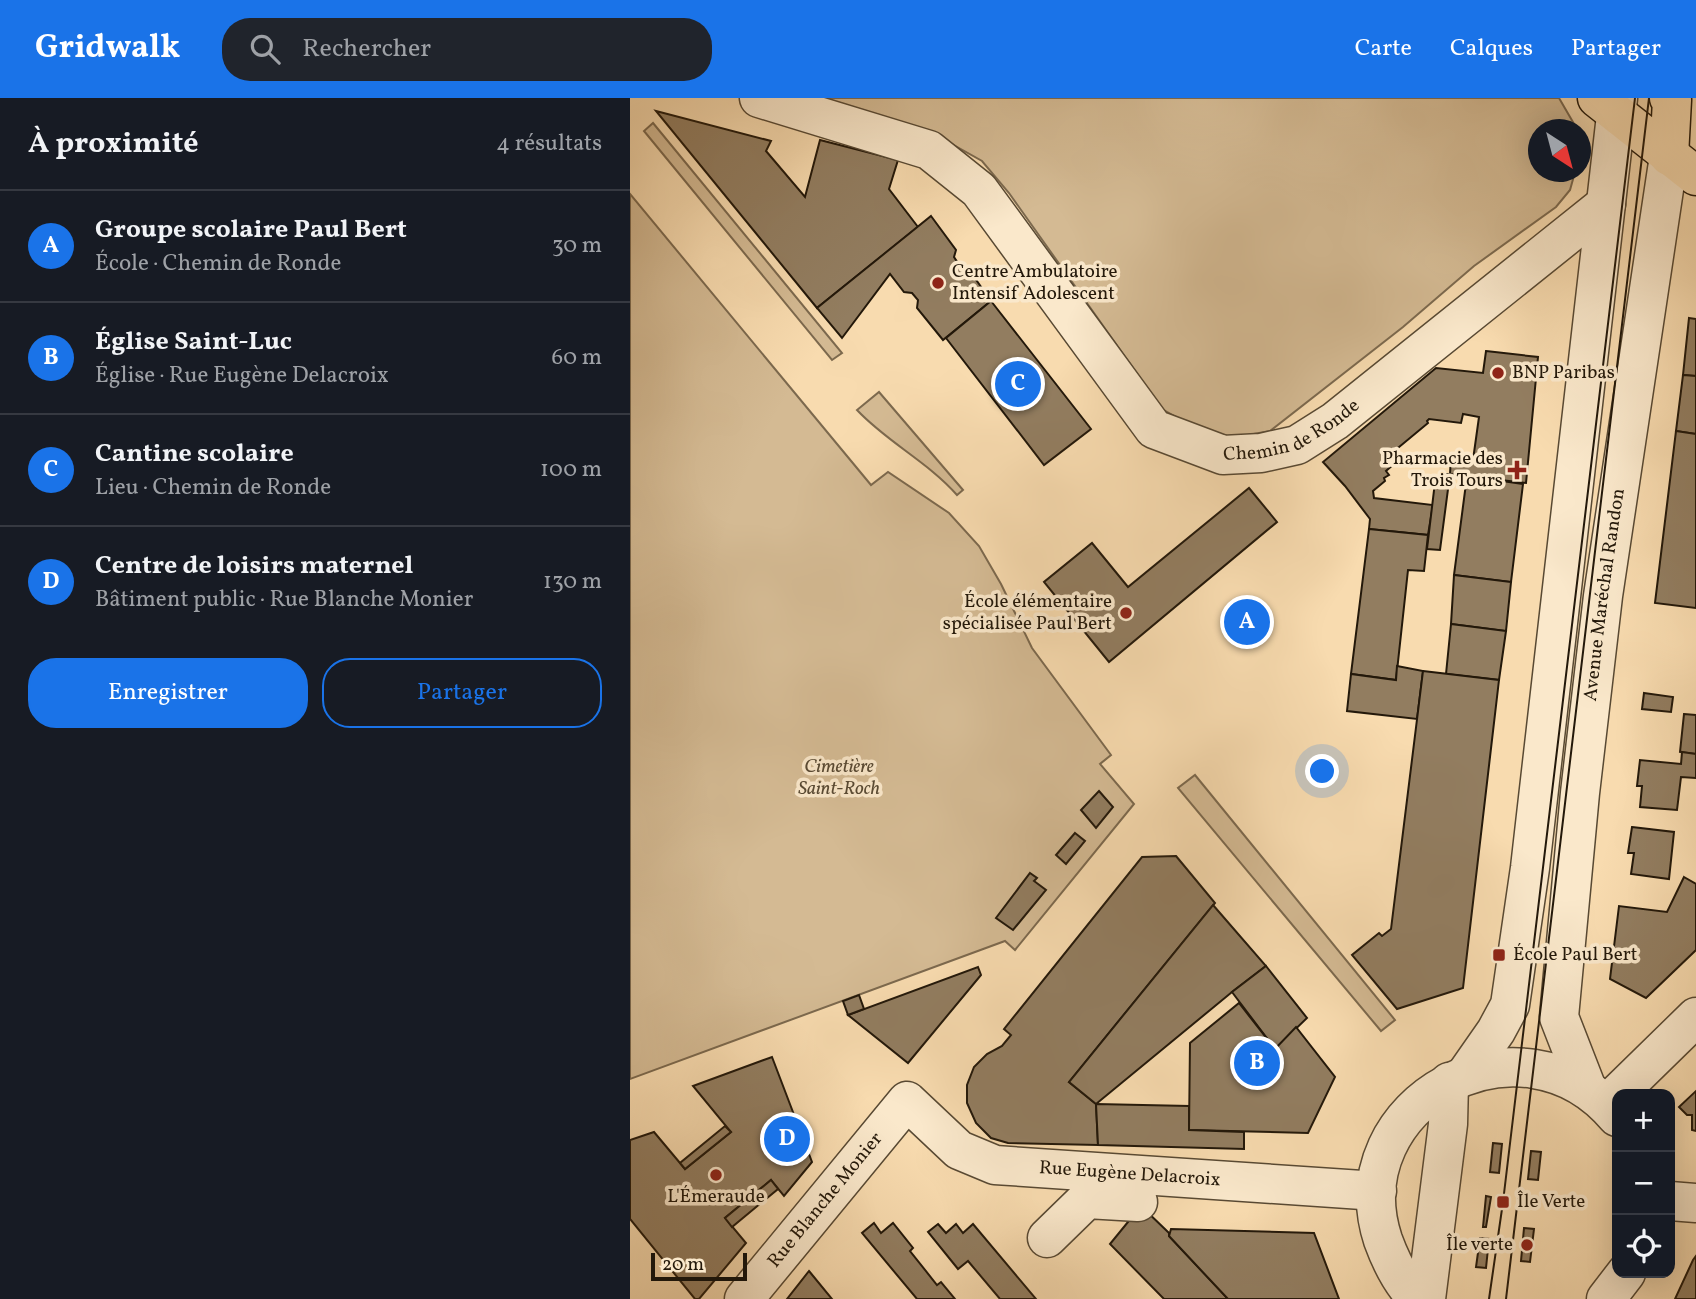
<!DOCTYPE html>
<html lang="fr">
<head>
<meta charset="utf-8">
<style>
  :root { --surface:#171b24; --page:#20242c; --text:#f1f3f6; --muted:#9ea1a6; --line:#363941; --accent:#1a73e8 }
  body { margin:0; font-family:Vollkorn,serif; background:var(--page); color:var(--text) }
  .controls { position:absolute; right:21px; bottom:21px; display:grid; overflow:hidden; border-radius:14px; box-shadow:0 7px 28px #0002 }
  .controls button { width:63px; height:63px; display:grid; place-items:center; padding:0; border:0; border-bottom:2px solid var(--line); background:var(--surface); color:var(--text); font:35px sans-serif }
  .compass { position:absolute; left:898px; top:21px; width:63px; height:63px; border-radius:50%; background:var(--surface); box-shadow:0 7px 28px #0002; rotate:144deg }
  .scale { position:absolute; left:21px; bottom:18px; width:96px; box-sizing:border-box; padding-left:7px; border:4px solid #23180a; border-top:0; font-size:19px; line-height:24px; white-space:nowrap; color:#23180a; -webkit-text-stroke:5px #fae8cb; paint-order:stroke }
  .you { position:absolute; left:693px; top:674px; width:24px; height:24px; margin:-18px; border:5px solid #fff; border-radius:50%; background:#1a73e8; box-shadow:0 0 0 10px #1a73e833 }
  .badge { display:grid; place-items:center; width:46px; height:46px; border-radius:50%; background:var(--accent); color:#fff; font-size:23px; font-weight:700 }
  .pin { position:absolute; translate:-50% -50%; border:4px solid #fff; box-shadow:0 2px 7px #0006 }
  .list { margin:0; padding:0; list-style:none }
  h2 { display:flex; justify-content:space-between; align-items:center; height:91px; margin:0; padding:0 28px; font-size:30px }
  h2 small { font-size:23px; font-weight:400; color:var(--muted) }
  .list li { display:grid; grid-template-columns:46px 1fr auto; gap:21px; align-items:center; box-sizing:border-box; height:112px; padding:0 28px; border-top:2px solid var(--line) }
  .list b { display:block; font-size:26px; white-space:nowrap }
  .list p { margin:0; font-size:23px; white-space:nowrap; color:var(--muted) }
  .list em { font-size:23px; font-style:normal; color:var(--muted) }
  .actions { display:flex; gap:14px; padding:21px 28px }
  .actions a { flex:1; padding:16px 0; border:2px solid var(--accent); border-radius:28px; text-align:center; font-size:24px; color:var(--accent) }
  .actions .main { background:var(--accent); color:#fff }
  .icon { flex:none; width:38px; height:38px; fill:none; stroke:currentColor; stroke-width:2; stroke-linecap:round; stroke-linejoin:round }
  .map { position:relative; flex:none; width:1066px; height:1201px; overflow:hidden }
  header { display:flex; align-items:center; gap:42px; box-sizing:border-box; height:98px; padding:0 35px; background:var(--accent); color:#fff }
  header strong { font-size:33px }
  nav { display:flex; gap:38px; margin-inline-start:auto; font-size:24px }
  .search { width:490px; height:63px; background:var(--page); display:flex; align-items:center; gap:18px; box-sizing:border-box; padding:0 24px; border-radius:28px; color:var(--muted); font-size:26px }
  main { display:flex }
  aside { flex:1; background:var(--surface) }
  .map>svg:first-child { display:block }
  .green { fill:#d4ba93; stroke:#7c694e; stroke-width:2 }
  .building { fill:#927d60; stroke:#23180a; stroke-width:2 }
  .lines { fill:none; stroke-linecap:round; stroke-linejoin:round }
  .minor-casing { stroke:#584933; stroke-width:41 }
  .major-casing { stroke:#23180a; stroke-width:41 }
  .minor { stroke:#fae8cb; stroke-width:38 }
  .major { stroke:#f8dbaf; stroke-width:38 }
  .tram { stroke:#23180a; stroke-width:2 }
  .poi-dot { fill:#8f2418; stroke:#fae8cb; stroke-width:2.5 }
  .labels { text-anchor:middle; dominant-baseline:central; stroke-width:7; stroke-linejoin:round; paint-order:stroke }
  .poi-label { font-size:19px; fill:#23180a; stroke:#fae8cb; text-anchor:start }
  .street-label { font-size:19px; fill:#23180a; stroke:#fae8cb }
  .park-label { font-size:19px; font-style:italic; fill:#584933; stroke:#fae8cb }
</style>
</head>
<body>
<header>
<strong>Gridwalk</strong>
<div class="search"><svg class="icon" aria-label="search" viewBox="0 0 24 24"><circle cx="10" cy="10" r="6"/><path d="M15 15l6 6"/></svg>Rechercher</div>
<nav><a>Carte</a><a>Calques</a><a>Partager</a></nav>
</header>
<main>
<aside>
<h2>À proximité<small>4 résultats</small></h2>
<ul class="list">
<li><span class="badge">A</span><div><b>Groupe scolaire Paul Bert</b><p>École · Chemin de Ronde</p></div><em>30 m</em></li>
<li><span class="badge">B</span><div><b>Église Saint-Luc</b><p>Église · Rue Eugène Delacroix</p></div><em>60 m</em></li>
<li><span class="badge">C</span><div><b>Cantine scolaire</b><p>Lieu · Chemin de Ronde</p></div><em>100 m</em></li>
<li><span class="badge">D</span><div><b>Centre de loisirs maternel</b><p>Bâtiment public · Rue Blanche Monier</p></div><em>130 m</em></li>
</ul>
<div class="actions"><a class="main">Enregistrer</a><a>Partager</a></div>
</aside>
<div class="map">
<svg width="1066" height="1201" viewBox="0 0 1066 1201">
  <rect width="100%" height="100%" fill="#f8dbaf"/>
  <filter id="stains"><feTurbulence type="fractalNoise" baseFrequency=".00286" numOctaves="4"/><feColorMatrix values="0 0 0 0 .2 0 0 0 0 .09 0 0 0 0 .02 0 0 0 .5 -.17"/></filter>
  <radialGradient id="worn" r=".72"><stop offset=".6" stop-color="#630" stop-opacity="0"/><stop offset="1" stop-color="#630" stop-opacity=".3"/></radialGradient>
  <g class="green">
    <path d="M 155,0 L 929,0 L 947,31 L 908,32 L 908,74 L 945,74 L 940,92 L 926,109 L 844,168 L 773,229 L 640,333 L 607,339 L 578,337 L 532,311 L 379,95 L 352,63 L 318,44 Z"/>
    <path d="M 23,25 L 212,255 L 202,262 L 14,33 Z"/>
    <path d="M 0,96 L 241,387 L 258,374 L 319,415 L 349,448 L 371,486 L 402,550 L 481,657 L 470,666 L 504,706 L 385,852 L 375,843 L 0,981 Z"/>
    <path d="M 249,294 L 333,392 L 327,397 C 298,364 257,344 227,312 Z"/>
    <path d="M 565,677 L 765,922 L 751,933 L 548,690 Z"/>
  </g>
  <g class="building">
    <path d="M 26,13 L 141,43 L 136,53 L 175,99 L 190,42 L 268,62 L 259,91 L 288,129 L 187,210 Z"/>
    <path d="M 301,118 L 326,152 L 324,159 L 330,168 L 337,169 L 361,203 L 313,242 L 287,210 L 288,202 L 282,195 L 274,194 L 260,176 L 212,240 L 187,210 Z"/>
    <path d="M 361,203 L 461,331 L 414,367 L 316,240 Z"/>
    <path d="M 1059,220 L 1066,221 L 1066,278 L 1053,277 Z"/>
    <path d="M 856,253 L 908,259 L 896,385 L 820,376 L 821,359 L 843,362 L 849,319 L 833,316 L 831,325 L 799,321 L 797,323 L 798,325 L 757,359 L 764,366 L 756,373 L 759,377 L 754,380 L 755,383 L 743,393 L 744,400 L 803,407 L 798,437 L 739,431 L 740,421 L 715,388 L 693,364 L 806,270 L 853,275 Z"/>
    <path d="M 1053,277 L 1066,278 L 1066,336 L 1046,333 Z"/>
    <path d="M 1046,333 L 1066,336 L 1066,510 L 1025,505 Z"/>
    <path d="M 816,376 L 820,376 L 810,452 L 797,451 L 805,384 Z"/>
    <path d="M 837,378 L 893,386 L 881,484 L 824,477 Z"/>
    <path d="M 619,390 L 647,424 L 479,564 L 414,484 L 462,445 L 498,489 Z"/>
    <path d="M 739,431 L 798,437 L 794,473 L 778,472 L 766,582 L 721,576 Z"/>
    <path d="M 824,477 L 881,484 L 876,533 L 821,526 Z"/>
    <path d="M 821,526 L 876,533 L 869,582 L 816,576 Z"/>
    <path d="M 767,568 L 793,573 L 787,621 L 717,613 L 721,576 L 766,582 Z"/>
    <path d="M 793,573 L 869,582 L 833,890 L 767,911 L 722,857 L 749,835 L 752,838 L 761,831 Z"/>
    <path d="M 1014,595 L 1043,599 L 1041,614 L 1012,611 Z"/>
    <path d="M 1054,616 L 1066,617 L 1066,656 L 1050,654 Z"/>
    <path d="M 1052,654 L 1066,656 L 1066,680 L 1051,679 L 1047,712 L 1010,709 L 1012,688 L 1007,688 L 1010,662 L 1051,666 Z"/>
    <path d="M 469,693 L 483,709 L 466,730 L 451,712 Z"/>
    <path d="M 1002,729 L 1044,734 L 1039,781 L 1001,776 L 1004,755 L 998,755 Z"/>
    <path d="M 445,735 L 455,743 L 436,766 L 426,757 Z"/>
    <path d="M 546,758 L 585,805 L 439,984 L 466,1006 L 468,1047 L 378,1045 L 361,1040 L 346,1025 L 337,1005 L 337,987 L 344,969 L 357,956 L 372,948 L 381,937 L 374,931 L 512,759 Z"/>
    <path d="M 400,775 L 407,780 L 404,783 L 416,792 L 383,832 L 366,820 Z"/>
    <path d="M 1054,779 L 1066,786 L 1066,852 L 1016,900 L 980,881 L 989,808 L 1037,814 Z"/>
    <path d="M 583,807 L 636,868 L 602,894 L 466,1006 L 439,984 Z"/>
    <path d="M 636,868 L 677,920 L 645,951 L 602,894 Z"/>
    <path d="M 348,869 L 351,877 L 278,965 L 218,917 Z"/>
    <path d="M 229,897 L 234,911 L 218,917 L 213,903 Z"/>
    <path d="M 609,905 L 645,951 L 666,929 L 705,979 L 678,1035 L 559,1032 L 560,945 Z"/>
    <path d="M 142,959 L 182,1064 L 154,1098 L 141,1082 L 95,1120 L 116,1145 L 69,1201 L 65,1201 L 0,1121 L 0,1042 L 24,1034 L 55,1071 L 101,1034 L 63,988 Z"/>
    <path d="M 1066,993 L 1066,1033 L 1062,1032 L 1062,1017 L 1057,1017 L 1049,1009 Z"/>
    <path d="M 466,1006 L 559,1008 L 559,1032 L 614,1034 L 614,1051 L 468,1047 Z"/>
    <path d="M 95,1028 L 101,1034 L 55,1071 L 50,1065 Z"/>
    <path d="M 863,1045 L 872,1046 L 869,1075 L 860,1074 Z"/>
    <path d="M 901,1053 L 911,1054 L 908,1082 L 898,1081 Z"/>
    <path d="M 141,1082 L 148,1091 L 102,1129 L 95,1120 Z"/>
    <path d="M 856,1098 L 861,1099 L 856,1129 L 853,1129 Z"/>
    <path d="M 511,1108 L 539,1135 L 539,1138 L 598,1201 L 534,1201 L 480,1146 Z"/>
    <path d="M 244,1125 L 251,1135 L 263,1125 L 283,1150 L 280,1153 L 307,1187 L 311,1184 L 325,1201 L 287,1201 L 232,1135 Z"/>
    <path d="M 308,1126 L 316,1135 L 326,1126 L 333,1135 L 343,1126 L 406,1201 L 370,1201 L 338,1163 L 328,1171 L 298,1134 Z"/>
    <path d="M 894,1130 L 904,1131 L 900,1164 L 891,1163 Z"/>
    <path d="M 541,1131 L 684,1135 L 709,1201 L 598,1201 L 539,1138 Z"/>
    <path d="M 850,1140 L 859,1141 L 856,1170 L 846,1169 Z"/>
    <path d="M 1066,1158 L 1066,1201 L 1045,1201 L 1063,1162 Z"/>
    <path d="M 179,1173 L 202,1201 L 157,1201 Z"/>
  </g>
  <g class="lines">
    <g class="minor-casing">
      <g id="minor">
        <path id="s1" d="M 129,0 L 299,52 L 349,92 L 524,331 L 593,357 L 631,355 L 667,347 L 705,323 L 976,106"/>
        <path d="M 836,976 L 866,933 L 880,907 L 900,770 L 988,0"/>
        <path id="s2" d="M 957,991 L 929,919 L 950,695 L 973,498 L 1039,58"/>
        <path d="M 977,1006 L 1066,919"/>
        <path d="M 1040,1103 L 1066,1105"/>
        <path d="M 417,1140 L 457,1101 L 508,1104"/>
        <path id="s3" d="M 114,1201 L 277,1003 L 329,1052 L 365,1067 L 747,1093"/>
        <path d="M 788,1201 C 771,1185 761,1164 753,1142 C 708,1005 891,905 987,1019"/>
        <path d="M 796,1201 L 818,1026 L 819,984"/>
        <path d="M 976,1201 L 996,1175"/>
      </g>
    </g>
    <g class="major-casing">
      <g id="major">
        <path d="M 967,0 L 1066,78"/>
        <path d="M 1039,58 L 1042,2 L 1039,0"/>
      </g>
    </g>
    <use href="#minor" class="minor"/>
    <use href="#major" class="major"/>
    <g class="tram">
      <path d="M 859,1201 L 873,1104 L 1005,0"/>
      <path d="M 876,1201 L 1019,0"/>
    </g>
  </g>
  <g class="poi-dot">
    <circle cx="308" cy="185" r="7"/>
    <circle cx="868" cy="275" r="7"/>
    <path d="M883.5 361.5h7v7h7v7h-7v7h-7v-7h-7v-7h7z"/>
    <circle cx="496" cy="515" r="7"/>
    <rect x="862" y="850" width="14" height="14" rx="3.5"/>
    <circle cx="86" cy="1077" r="7"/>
    <rect x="866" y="1097" width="14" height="14" rx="3.5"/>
    <circle cx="897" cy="1147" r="7"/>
  </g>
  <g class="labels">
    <g class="poi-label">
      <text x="322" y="174">Centre Ambulatoire<tspan x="322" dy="22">Intensif Adolescent</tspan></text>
      <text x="882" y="275">BNP Paribas</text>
      <text x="873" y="361" text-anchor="end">Pharmacie des<tspan x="873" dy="22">Trois Tours</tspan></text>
      <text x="482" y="504" text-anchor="end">École élémentaire<tspan x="482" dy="22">spécialisée Paul Bert</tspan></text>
      <text x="883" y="857">École Paul Bert</text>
      <text x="86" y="1099" text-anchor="middle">L'Émeraude</text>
      <text x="887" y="1104">Île Verte</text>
      <text x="883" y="1147" text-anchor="end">Île verte</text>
    </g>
    <g class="street-label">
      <text stroke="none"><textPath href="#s1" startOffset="686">Chemin de Ronde</textPath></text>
      <text stroke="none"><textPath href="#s2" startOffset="502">Avenue Maréchal Randon</textPath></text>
      <text stroke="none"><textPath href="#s3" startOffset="502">Rue Eugène Delacroix</textPath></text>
      <text stroke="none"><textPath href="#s3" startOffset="128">Rue Blanche Monier</textPath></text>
    </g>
    <g class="park-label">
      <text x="209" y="669">Cimetière<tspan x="209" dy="22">Saint-Roch</tspan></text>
    </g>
  </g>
  <rect width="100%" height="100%" filter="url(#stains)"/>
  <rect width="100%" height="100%" fill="url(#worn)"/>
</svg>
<div class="controls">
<button>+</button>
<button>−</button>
<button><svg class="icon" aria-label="locate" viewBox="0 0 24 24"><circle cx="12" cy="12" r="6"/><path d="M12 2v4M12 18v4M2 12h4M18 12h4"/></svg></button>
</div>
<svg class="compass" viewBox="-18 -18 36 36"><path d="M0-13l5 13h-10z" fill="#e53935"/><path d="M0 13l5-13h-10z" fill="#9ea1a6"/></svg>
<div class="scale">20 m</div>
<div class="you"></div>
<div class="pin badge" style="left:617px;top:524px">A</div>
<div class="pin badge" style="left:627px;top:965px">B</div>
<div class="pin badge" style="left:388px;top:286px">C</div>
<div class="pin badge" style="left:157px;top:1041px">D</div>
</div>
</main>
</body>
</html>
